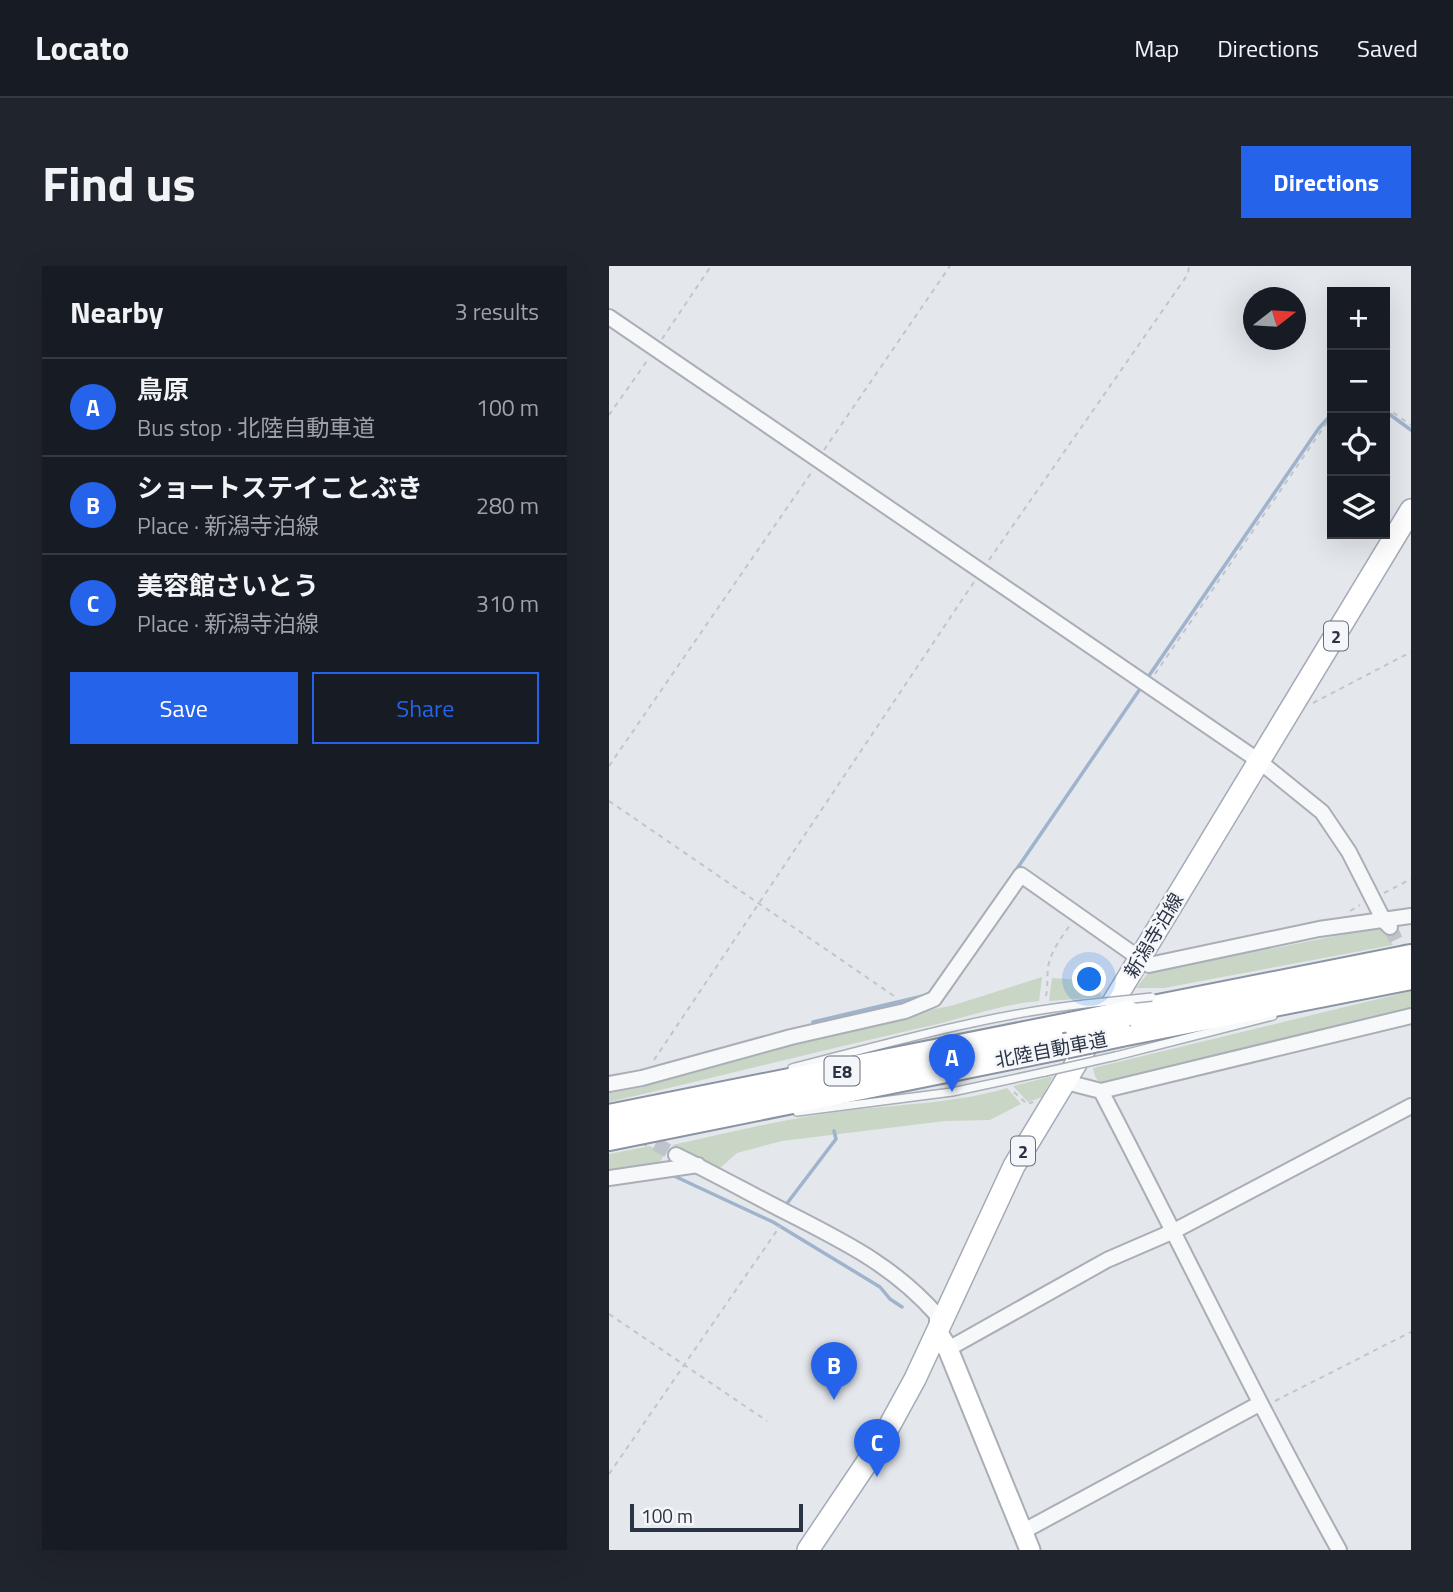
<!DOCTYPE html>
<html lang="en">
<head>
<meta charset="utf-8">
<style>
  :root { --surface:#171b24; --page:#20242c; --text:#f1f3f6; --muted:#9ea1a6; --line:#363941; --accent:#2563eb }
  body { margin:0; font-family:"Titillium Web","Noto Sans JP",sans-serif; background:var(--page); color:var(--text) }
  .controls { position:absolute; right:21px; top:21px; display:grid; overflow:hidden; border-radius:0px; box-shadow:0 7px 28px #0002 }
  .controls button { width:63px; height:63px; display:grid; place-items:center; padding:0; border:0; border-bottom:2px solid var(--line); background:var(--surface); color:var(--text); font:35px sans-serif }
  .compass { position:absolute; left:634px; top:21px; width:63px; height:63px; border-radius:50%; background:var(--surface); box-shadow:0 7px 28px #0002; rotate:73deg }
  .scale { position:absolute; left:21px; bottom:18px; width:173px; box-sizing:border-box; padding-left:7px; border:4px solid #2b3445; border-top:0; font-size:19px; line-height:24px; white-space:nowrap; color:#2b3445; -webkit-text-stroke:5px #f4f6f9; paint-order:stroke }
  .you { position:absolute; left:481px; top:714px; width:24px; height:24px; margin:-18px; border:5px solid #fff; border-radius:50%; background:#1a73e8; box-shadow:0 0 0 10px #1a73e833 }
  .badge { display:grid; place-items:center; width:46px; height:46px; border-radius:50%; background:var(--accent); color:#fff; font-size:23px; font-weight:700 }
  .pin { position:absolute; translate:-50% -58px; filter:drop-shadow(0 2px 4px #0008) }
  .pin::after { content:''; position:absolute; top:37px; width:24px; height:21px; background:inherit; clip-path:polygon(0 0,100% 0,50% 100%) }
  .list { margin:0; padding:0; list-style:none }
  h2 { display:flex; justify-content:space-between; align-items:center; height:91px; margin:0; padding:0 28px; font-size:30px }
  h2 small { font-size:23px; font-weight:400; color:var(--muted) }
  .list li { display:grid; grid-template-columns:46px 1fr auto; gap:21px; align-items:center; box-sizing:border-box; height:98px; padding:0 28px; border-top:2px solid var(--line) }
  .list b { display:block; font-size:26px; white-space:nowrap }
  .list p { margin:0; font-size:23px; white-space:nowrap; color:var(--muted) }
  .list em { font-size:23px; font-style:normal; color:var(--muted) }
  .actions { display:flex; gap:14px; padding:21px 28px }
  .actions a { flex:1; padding:16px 0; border:2px solid var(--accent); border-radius:0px; text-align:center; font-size:24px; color:var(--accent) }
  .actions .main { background:var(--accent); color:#fff }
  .icon { flex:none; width:38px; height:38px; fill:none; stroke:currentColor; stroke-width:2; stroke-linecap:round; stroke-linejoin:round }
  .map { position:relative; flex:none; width:802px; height:1284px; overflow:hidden; border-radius:0px }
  header { display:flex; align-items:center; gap:42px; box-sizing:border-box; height:98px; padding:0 35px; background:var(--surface); border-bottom:2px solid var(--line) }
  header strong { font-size:33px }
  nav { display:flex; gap:38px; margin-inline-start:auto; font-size:24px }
  .intro { display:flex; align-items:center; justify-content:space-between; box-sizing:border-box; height:168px; padding:0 42px }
  h1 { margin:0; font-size:49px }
  .button { padding:18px 32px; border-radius:0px; background:var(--accent); color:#fff; font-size:24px; font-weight:700 }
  main { display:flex; gap:42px; padding:0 42px }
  aside { flex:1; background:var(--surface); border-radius:0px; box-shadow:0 7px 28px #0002 }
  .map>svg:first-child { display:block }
  .green { fill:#c9d6c5 }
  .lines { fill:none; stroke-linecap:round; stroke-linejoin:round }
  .stream { stroke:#9fb4cc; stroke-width:3.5 }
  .street-tunnel { stroke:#bfc3cb; stroke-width:14; stroke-dasharray:14 7; stroke-linecap:butt }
  .lane-casing { stroke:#a9aeb7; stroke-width:10 }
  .street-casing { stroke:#a9aeb7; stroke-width:18 }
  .secondary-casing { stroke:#a9aeb7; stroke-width:23 }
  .primary-casing { stroke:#a3abb8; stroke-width:24 }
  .highway-casing { stroke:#8b94a3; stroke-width:28 }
  .path { stroke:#c2c5cb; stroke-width:2; stroke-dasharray:5 5; stroke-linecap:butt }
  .lane { stroke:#f7f8fa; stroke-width:7 }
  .street { stroke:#f7f8fa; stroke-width:14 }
  .secondary { stroke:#fff; stroke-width:19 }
  .primary { stroke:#fff; stroke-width:21 }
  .highway { stroke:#fff; stroke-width:24 }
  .lane-bridge-casing { stroke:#a9aeb7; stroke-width:10; stroke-linecap:butt }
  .highway-bridge-casing { stroke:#8b94a3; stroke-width:28; stroke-linecap:butt }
  .lane-bridge { stroke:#f7f8fa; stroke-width:7 }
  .highway-bridge { stroke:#fff; stroke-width:24 }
  .labels { text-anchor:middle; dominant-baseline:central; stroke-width:5; stroke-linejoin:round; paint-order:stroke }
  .shield { fill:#f4f6f9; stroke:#676e7b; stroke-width:2 }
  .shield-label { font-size:18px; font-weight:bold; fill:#2b3445 }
  .street-label { font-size:19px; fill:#2b3445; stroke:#f4f6f9 }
</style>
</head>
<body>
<header>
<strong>Locato</strong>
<nav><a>Map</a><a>Directions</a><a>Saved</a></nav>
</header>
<div class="intro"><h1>Find us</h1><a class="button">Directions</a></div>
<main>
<aside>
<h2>Nearby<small>3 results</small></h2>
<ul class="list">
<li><span class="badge">A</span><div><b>鳥原</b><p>Bus stop · 北陸自動車道</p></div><em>100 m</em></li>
<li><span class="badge">B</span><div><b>ショートステイことぶき</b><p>Place · 新潟寺泊線</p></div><em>280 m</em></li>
<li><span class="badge">C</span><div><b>美容館さいとう</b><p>Place · 新潟寺泊線</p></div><em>310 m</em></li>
</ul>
<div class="actions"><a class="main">Save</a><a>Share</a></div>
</aside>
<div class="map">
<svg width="802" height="1284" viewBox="0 0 802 1284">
  <rect width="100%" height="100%" fill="#e4e7ec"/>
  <g class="green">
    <path d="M 772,661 L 777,665 L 784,679 L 555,722 L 527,722 L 539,707 Z"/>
    <path d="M 433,711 L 430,735 C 390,738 351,754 311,762 C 207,786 104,812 0,836 L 0,823 L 282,752 L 345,739 Z"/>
    <path d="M 443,712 L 486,715 L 493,731 L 440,735 Z"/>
    <path d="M 802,725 L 802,744 L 498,818 C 487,816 486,812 484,802 Z"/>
    <path d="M 444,810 L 433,831 L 419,836 L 404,820 Z"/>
    <path d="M 398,822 L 412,838 L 381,854 L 336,855 L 173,875 L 128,887 L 110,903 L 63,879 C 123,866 182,851 243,844 C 294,838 348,837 398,822 Z"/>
    <path d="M 41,880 L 55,889 L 50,898 L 0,908 L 0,888 Z"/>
  </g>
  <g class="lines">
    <g class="stream">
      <path d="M 776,145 L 802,164"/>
      <path d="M 537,414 L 710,162 L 723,148"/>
      <path d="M 405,607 L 533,420"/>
      <path d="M 204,756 L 314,730"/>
      <path d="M 63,909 L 164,956 L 271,1021 L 281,1033 L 293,1041"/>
      <path d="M 176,940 L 227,873 L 225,865"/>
    </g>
    <g class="street-tunnel">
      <path d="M 781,661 L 798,698"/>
      <path d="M 28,868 L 67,889"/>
    </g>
    <g class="lane-casing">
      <g id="lane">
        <path d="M 507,790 L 664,750"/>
        <path d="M 183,802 C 280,777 377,749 476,738"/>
        <path d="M 188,846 L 343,826 L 436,806"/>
      </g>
    </g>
    <g class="street-casing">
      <g id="street">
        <path d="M 0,51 L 650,495 L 713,546 L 740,586 L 775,655 L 781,661"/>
        <path d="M 457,816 L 492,825 C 572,978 646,1133 730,1284"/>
        <path d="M 0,818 L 33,812 L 182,771 L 296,745 L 325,733 L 412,609 L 540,699 L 710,663 L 802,650"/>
        <path d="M 492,825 L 802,750"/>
        <path d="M 67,889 C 104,907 140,927 177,946 C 235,976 284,999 328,1049 L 328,1065"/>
        <path d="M 0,912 L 89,899"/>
        <path d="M 339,1083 L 498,994 L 565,965 L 802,840"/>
        <path d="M 413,1266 L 650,1138"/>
      </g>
    </g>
    <g class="secondary-casing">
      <path id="secondary" d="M 328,1066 L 339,1083 L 421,1284"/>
    </g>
    <g class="primary-casing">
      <path id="primary" d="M 199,1284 L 271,1177 L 306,1113 L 405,900 L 802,244"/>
    </g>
    <g class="highway-casing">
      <g id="highway">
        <path d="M 519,747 L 802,691"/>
        <path d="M 512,768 L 802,711"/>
        <path d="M 0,851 L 466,758"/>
        <path d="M 0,872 L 456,780"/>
      </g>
    </g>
    <g class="path">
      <path d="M 53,73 L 102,0"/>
      <path d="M 776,141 L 802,159"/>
      <path d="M 0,149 L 40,92"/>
      <path d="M 215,184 L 341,0"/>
      <path d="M 380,294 L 579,8 L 580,0"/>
      <path d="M 546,408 L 723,149"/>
      <path d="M 704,437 L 802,386"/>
      <path d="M 0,500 L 202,207"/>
      <path d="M 0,535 L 288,732"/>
      <path d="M 775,627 L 802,613"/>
      <path d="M 741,645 L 751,639"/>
      <path d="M 437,730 C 439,720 438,711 439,701 C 442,685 452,672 461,659"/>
      <path d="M 45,794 L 365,316"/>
      <path d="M 405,826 L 418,838 L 424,836"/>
      <path d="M 0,1048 L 158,1155"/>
      <path d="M 666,1135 L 802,1066"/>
      <path d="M 0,1208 L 171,960"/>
    </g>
    <use href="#lane" class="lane"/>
    <use href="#street" class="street"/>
    <use href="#secondary" class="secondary"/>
    <use href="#primary" class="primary"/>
    <use href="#highway" class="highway"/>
    <g class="lane-bridge-casing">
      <g id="lane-bridge">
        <path d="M 476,738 L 543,731"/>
        <path d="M 436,806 L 507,790"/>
      </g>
    </g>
    <g class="highway-bridge-casing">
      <g id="highway-bridge">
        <path d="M 466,758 L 519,747"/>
        <path d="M 456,780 L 512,768"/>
      </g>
    </g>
    <use href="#lane-bridge" class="lane-bridge"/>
    <use href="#highway-bridge" class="highway-bridge"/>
  </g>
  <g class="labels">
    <g class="shield">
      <rect x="715" y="355.5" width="24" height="29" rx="5"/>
      <rect x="215.5" y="790.5" width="35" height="29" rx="5"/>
      <rect x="402" y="870.5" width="24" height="29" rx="5"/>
    </g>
    <g class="shield-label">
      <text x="727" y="370">2</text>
      <text x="233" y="805">E8</text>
      <text x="414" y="885">2</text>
    </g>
    <g class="street-label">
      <text transform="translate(544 669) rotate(-59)">新潟寺泊線</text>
      <text transform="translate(442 783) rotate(-11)">北陸自動車道</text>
    </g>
  </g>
</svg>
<div class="controls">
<button>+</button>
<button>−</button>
<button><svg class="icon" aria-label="locate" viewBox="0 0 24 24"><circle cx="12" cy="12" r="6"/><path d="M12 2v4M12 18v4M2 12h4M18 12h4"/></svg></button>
<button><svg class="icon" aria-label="layers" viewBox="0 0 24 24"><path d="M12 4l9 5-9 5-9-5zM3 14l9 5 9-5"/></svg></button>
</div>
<svg class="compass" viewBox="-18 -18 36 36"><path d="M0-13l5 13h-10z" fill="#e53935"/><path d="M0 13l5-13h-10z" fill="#9ea1a6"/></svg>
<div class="scale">100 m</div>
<div class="you"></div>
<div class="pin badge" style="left:343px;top:826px">A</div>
<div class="pin badge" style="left:225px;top:1134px">B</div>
<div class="pin badge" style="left:268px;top:1211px">C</div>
</div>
</main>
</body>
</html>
